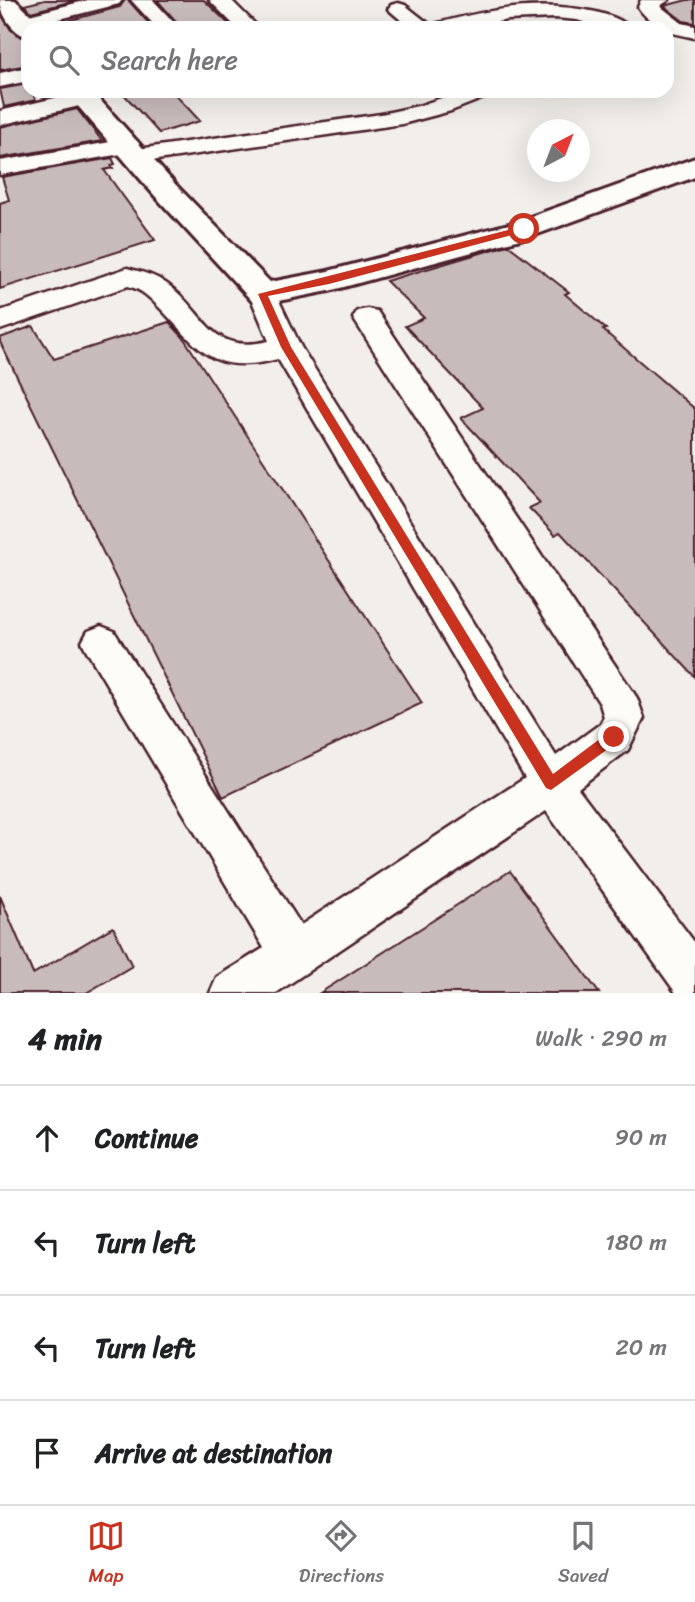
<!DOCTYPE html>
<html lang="en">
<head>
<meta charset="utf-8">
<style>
  :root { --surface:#fff; --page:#f2f2f2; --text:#202124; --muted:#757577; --line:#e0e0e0; --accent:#c8321e }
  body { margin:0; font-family:Sriracha,sans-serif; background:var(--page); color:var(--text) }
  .compass { position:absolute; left:527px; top:119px; width:63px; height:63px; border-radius:50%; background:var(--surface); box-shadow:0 7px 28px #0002; rotate:42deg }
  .stop { position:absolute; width:21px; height:21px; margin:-16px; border:5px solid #c8321e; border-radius:50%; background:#fff }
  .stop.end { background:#c8321e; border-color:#fff; box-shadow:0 2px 7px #0008 }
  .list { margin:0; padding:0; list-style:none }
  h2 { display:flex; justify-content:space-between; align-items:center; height:91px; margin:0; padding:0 28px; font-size:30px }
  h2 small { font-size:23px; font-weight:400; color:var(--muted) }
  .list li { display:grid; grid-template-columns:46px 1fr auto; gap:21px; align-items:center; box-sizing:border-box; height:105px; padding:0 28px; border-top:2px solid var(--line) }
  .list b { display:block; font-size:26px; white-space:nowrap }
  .list em { font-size:23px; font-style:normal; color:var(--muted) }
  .icon { flex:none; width:38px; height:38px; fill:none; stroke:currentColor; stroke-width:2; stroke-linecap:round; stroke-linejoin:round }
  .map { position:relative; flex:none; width:695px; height:993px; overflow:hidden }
  .search { position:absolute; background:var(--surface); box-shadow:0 7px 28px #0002; left:21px; right:21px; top:21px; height:77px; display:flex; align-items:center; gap:18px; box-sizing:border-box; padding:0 24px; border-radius:21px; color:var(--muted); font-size:26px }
  .sheet { height:511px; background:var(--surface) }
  nav { display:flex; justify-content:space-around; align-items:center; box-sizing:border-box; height:98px; border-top:2px solid var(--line); background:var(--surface); font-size:19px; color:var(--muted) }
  nav a { display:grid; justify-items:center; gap:4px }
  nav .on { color:var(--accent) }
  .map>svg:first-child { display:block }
  .building { fill:#c8bbbb; stroke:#4a1f2b; stroke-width:2 }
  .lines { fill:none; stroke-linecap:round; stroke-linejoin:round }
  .minor-casing { stroke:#4a1f2b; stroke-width:5 }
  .major-casing { stroke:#4a1f2b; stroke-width:6 }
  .minor { fill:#fdfcf7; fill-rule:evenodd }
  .major { fill:#fdfcf7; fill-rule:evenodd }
  .route { fill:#c8321e }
</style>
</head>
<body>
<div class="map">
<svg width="695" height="993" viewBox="0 0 695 993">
  <rect width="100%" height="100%" fill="#f2efeb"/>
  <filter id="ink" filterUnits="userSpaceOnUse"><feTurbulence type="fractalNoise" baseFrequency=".0143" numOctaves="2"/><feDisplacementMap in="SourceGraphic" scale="14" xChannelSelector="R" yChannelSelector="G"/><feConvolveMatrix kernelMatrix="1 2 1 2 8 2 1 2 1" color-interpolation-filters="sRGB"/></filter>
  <g filter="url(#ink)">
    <g class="building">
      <path d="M 45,0 L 77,0 L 31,12 L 24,5 Z"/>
      <path d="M 125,0 L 128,0 L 153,28 L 41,28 L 120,7 Z"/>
      <path d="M 157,0 L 204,0 L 233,28 L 182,28 Z"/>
      <path d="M 687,0 L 695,0 L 695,23 L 683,21 L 664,6 Z"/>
      <path d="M 0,12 L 11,30 L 28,39 L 28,65 L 0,70 Z"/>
      <path d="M 28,84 L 28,91 L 31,91 L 36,100 L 4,107 L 0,89 Z"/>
      <path d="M 121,91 L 172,91 L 200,121 L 159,133 Z"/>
      <path d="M 77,109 L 102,141 L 0,158 L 0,127 Z"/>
      <path d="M 112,158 L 115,164 L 111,165 L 113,168 L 104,170 L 155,240 L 0,289 L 0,203 L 9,200 L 2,177 Z"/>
      <path d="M 508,245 L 569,292 L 565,294 L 606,329 L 603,330 L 695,409 L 695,677 L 560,532 L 555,535 L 529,508 L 540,503 L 461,418 L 483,408 L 405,326 L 424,318 L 386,281 Z"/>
      <path d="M 169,322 L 183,337 L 422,703 L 223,797 L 0,342 L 0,338 L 33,326 L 54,359 Z"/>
      <path d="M 510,871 L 599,993 L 320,993 Z"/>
      <path d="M 0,896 L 33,974 L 113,927 L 132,966 L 86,993 L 0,993 Z"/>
    </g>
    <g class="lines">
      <g class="minor-casing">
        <g id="minor">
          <path d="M 88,0 L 122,0 L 119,4 L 24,28 L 17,26 L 14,22 L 17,18 Z"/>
          <path d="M 131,0 L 153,0 L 179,28 L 157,28 Z"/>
          <path d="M 209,0 L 231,0 L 259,28 L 237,28 Z"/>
          <path d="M 641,0 L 669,0 L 660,6 L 682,23 L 695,26 L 695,38 L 668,32 L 667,28 C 657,28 643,15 638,7 Z"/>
          <path d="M 398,3 L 405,5 L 433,27 L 435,24 C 488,9 541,0 596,12 C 607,15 623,19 629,28 L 601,28 L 577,20 L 555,18 L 508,20 L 466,28 L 410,28 L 388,9 L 391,5 Z"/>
          <path d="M 28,67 L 28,81 L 0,87 L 0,73 Z"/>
          <path d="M 84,91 L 92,93 L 95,98 L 92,103 L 0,125 L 0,111 Z"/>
          <path d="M 462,91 L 492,91 L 489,96 L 451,111 L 402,124 L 137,163 L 128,161 L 125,156 L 127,153 L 0,175 L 0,161 L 128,139 L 137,141 L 140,146 L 138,149 L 381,114 L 418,106 Z"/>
          <path d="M 127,268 C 142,272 155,275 167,284 C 207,313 208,355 269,341 L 249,294 L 253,288 L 263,285 L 273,288 L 301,347 L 556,756 L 600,724 L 604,717 L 600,704 L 353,318 L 357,311 L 367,309 L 377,311 L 637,698 L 644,718 L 628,750 L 578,788 L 695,943 L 695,993 L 676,993 L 546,811 L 276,993 L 210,993 L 217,977 L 264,948 L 88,653 L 82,642 L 88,631 L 101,626 L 114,631 L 301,925 L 525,778 L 278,359 C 211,376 201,350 159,307 C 150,298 141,289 128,286 L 0,330 L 0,311 Z"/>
        </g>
      </g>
      <g class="major-casing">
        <g id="major">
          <path d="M 0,0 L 15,0 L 33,17 L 39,28 L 28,28 L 28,37 C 14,34 0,14 0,0 Z"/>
          <path d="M 65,91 L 92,91 L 175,184 L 270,282 L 328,271 L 513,223 L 695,158 L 695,177 L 535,235 L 329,291 L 263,304 L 252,301 L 155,196 Z"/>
        </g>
      </g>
      <use href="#minor" class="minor"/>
      <use href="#major" class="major"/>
    </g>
  </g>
  <path class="route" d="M 524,226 L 529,229 L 527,231 L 329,284 L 268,296 L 291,347 L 553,774 L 609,732 L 619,732 L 619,741 L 551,790 L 546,788 L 281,347 L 258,294 Z"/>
</svg>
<svg class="compass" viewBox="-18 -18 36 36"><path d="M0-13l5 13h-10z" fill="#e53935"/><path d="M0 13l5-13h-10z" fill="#757577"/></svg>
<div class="stop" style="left:524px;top:229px"></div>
<div class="stop end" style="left:614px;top:737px"></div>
<div class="search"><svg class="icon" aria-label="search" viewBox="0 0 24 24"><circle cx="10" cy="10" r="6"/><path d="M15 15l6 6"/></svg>Search here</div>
</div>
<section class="sheet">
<h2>4 min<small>Walk · 290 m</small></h2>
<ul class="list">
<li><svg class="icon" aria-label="ahead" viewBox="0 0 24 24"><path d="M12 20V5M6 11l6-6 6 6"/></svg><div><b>Continue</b></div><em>90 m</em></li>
<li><svg class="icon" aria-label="left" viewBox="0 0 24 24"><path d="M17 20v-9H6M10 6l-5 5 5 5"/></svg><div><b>Turn left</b></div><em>180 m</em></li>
<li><svg class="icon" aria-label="left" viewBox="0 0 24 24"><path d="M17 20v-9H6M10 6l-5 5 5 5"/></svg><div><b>Turn left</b></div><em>20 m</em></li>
<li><svg class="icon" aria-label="arrive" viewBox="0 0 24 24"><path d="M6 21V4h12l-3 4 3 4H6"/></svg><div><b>Arrive at destination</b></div></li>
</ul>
</section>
<nav>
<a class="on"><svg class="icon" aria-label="map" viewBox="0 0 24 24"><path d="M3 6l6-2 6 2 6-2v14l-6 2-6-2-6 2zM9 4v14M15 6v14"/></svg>Map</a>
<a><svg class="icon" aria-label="directions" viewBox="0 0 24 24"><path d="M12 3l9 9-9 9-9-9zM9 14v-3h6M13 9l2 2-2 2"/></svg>Directions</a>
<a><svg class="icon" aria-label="saved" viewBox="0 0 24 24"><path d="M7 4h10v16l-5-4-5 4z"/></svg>Saved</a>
</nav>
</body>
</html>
